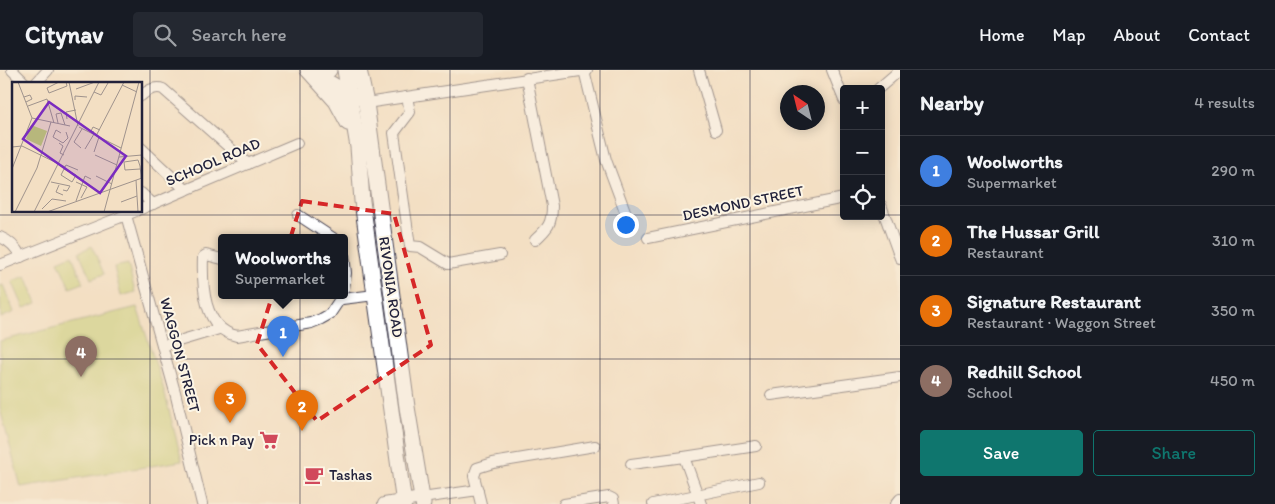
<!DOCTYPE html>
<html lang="en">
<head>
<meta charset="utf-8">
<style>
  :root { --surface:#171b24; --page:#242831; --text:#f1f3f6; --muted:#9ea1a6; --line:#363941; --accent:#0f766e }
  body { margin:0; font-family:Itim,sans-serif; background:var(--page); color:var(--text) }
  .controls { position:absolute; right:15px; top:15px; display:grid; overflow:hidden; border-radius:5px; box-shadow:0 2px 12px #0003 }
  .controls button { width:45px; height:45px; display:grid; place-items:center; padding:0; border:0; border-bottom:1px solid var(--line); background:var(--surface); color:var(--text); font:25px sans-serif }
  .compass { position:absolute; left:780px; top:15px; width:45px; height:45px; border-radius:50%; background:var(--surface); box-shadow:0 2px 12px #0003; rotate:325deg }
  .you { position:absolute; left:625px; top:154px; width:18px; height:18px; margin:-12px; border:4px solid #fff; border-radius:50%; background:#1a73e8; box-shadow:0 0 0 8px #1a73e833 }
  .badge { display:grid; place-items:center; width:32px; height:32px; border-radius:50%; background:var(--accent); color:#fff; font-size:16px; font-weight:700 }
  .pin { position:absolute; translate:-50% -41px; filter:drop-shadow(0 1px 2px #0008) }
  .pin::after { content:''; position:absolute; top:26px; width:18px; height:15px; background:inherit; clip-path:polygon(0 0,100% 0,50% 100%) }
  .popup { position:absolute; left:218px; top:164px; width:130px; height:65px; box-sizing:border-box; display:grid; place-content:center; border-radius:5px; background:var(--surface); filter:drop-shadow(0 1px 4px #0005); font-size:16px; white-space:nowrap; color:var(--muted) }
  .popup b { font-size:19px; color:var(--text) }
  .popup::after { content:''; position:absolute; left:50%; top:100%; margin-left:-10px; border:10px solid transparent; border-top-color:var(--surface) }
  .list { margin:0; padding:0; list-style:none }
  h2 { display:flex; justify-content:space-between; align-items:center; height:65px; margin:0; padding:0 20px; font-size:21px }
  h2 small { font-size:16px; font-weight:400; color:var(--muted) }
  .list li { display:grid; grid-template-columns:32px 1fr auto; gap:15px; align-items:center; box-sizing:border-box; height:70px; padding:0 20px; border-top:1px solid var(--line) }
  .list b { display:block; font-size:19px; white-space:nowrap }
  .list p { margin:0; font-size:16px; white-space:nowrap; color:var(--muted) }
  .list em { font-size:16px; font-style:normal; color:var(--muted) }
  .actions { display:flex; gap:10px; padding:15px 20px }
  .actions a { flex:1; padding:11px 0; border:1px solid var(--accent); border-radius:5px; text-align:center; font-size:18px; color:var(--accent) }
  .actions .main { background:var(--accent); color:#fff }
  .icon { flex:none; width:28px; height:28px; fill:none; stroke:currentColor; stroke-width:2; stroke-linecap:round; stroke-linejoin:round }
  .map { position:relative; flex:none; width:900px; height:434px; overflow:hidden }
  header { display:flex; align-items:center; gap:30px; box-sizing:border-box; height:70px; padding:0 25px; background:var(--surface); border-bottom:1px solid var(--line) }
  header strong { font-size:24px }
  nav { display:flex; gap:28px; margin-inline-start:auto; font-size:18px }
  .search { width:350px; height:45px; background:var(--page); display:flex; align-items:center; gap:12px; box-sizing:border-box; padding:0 18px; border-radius:5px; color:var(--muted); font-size:19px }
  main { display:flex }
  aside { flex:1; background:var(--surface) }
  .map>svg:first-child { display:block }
  .pitch { fill:#c2cf71; stroke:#727856 }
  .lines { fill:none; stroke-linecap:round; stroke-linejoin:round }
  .minor-casing { stroke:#413e4f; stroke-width:12 }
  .tertiary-casing { stroke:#413e4f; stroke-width:14 }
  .secondary-casing { stroke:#413e4f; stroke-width:16 }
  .primary-casing { stroke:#413e4f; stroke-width:17 }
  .minor { stroke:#fff; stroke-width:10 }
  .tertiary { stroke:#fff; stroke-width:12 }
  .secondary { stroke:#fff; stroke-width:14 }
  .primary { stroke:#fff; stroke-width:15 }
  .marked { fill:none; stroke:#d62828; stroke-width:4; stroke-dasharray:10 6; stroke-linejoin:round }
  .grid { fill:none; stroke:#22223b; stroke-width:1; stroke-opacity:0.55 }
  .labels { text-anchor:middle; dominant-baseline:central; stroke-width:4; stroke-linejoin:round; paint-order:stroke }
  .street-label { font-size:15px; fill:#22223b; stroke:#fcf5e5 }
  .poi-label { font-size:15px; fill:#22223b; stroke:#fcf5e5; text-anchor:end }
  .inset-road { fill:none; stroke:#9f938d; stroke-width:1 }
  .view { fill:#7b2cbf; fill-opacity:0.15; stroke:#7b2cbf; stroke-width:2.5 }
  .inset-edge { fill:none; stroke:#22223b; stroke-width:2.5 }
</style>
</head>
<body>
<header>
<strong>Citynav</strong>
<div class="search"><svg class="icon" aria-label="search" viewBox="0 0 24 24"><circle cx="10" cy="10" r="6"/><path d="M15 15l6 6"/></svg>Search here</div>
<nav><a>Home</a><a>Map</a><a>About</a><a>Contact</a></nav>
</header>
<main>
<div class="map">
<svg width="900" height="434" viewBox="0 0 900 434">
  <rect width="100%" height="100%" fill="#fcf5e5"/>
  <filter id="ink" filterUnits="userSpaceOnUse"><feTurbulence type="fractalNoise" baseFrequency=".02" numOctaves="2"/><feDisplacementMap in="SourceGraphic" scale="10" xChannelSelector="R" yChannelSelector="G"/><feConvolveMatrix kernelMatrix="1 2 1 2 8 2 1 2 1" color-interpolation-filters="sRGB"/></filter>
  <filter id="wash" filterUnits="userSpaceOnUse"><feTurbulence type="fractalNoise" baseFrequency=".0096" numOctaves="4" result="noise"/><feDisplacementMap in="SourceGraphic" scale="20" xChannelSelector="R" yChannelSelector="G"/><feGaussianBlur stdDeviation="1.12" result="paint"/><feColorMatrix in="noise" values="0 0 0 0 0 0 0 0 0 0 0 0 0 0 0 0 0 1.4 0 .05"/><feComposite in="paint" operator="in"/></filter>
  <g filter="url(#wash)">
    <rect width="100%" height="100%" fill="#f3dfc3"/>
    <g class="pitch">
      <path d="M 92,176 L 104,204 L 91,209 L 79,182 Z"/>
      <path d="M 72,185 L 83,213 L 70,218 L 58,191 Z"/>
      <path d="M 128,194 L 135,222 L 121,226 L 114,197 Z"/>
      <path d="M 26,206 L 37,233 L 24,238 L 12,211 Z"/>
      <path d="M 3,215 L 14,242 L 1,248 L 0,216 Z"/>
      <path d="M 137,237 L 162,313 L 182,391 L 21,417 L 0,339 L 0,271 Z"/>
    </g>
  </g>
  <g filter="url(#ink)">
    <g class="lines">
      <g class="minor-casing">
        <g id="minor">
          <path d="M 12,0 L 26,14"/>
          <path d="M 584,0 L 606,90 L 628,149"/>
          <path d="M 699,0 L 716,60"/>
          <path d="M 832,0 L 844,30"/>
          <path d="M 527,8 L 552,136 C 552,154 548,158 535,170"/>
          <path d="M 35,14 L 48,0"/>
          <path d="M 878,19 L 900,0"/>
          <path d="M 141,26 C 148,20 155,16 163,19 L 248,94"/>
          <path d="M 407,27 L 410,42 L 394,63 L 410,176 L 420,177 L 448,194 L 500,185"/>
          <path d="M 366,33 L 587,0"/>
          <path d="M 141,78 L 186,120"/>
          <path d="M 141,123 L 153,134"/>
          <path d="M 881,135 L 900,188"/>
          <path d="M 141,139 L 297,73"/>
          <path d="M 126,145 L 175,322 L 202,434"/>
          <path d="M 298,145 L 333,168"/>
          <path d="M 0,167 C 10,171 16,177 21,187"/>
          <path d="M 648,168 L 844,128"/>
          <path d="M 344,185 L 346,203 L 344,219"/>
          <path d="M 222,189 L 206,185 L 203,187 C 202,215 203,259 237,266 L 311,253 L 321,249 L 330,244 L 342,226"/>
          <path d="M 0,195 L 136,141"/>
          <path d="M 342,229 L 375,225"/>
          <path d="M 162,276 L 219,259"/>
          <path d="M 771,325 L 900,307"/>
          <path d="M 631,394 L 684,387"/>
          <path d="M 422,428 L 478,420"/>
          <path d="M 481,434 L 474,406 L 477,398 L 493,393 L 595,376"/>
          <path d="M 564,434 L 609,427 L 613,429 L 614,434"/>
          <path d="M 653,434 L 759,412"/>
          <path d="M 701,434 L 684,387 L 756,376"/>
          <path d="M 896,434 L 900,429"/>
        </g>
      </g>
      <g class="tertiary-casing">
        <path id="tertiary" d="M 384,434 L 422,428"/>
      </g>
      <g class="secondary-casing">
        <path id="secondary" d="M 313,3 L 357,28"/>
      </g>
      <g class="primary-casing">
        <g id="primary">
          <path d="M 308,0 L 320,2 L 329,0"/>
          <path d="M 345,0 L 358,77 L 362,131 L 404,434"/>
          <path d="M 359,0 L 366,33 L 407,337 L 423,434"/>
          <path d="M 309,1 L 336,31 L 348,53"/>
        </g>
      </g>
      <use href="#minor" class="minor"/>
      <use href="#tertiary" class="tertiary"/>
      <use href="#secondary" class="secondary"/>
      <use href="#primary" class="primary"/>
    </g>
  </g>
  <path d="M0 0H900V434H0ZM 302,131 L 394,144 L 431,275 L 317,351 L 257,274 Z" fill="#f3dfc3" fill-opacity=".55" fill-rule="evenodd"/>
  <path class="marked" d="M 302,131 L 394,144 L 431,275 L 317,351 L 257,274 Z"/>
  <path class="grid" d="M 150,0 L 150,434M 300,0 L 300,434M 450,0 L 450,434M 600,0 L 600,434M 750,0 L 750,434M 0,145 L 844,145M 881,145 L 900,145M 0,289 L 900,289"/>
  <defs>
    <g id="supermarket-bare" transform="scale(1.5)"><path d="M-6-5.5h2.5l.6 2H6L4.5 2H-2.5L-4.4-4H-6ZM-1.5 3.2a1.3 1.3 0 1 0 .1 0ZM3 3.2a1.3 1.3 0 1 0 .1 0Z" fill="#d1495b" stroke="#fcf5e5" stroke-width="2.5" paint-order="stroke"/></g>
    <g id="cafe-bare" transform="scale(1.5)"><path d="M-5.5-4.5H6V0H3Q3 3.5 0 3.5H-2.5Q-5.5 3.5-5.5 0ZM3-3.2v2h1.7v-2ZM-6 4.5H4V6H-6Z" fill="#d1495b" stroke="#fcf5e5" stroke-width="2.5" paint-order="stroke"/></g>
  </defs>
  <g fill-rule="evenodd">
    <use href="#supermarket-bare" x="269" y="370"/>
    <use href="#cafe-bare" x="314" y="405"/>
  </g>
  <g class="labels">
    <g class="street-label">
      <text transform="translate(213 92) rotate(-23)">SCHOOL ROAD</text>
      <text transform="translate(743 133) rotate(-12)">DESMOND STREET</text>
      <text transform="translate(391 217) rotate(82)">RIVONIA ROAD</text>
      <text transform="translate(180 285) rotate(75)">WAGGON STREET</text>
    </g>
    <g class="poi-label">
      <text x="254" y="370">Pick n Pay</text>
      <text x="329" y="405" text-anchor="start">Tashas</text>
    </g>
  </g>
  <g transform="translate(12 12)">
    <rect width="130" height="130" fill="#f3dfc3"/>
    <path d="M 19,43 L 35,49 L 29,64 L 14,57 Z" fill="#c2cf71"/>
    <path class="inset-road" d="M 6,0 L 20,36M 47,0 L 35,6 L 37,11 L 55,4 L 54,0 L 49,0M 57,0 L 66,44M 110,3 L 125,10M 64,7 L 83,0M 82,10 L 89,13 L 96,1M 12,15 L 18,13 L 20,17 L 14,20M 63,18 L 63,14 L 75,15M 16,24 L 35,17 L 42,41M 20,36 L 58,44M 55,37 L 54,30 L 64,28M 46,41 L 44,32 L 49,31 L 53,43M 67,45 L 109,66M 82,50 L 79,49 L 81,45 L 88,48M 49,51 L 44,48 L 41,55 L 51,61 L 56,56 L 54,50M 84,54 L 112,0M 47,61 L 51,64 L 48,71 L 52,73M 0,65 L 10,64 L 53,85M 69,66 L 62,60 L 70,47M 73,67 L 82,52M 82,70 L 87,55M 83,73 L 105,83M 107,75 L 130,73M 0,87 L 20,36M 52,87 L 64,93 L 60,100 L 49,93 L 54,83 L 66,88M 128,87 L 113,88 L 112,80 L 126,78 L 128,84 L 129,93 L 129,96M 84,94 L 100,102M 124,98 L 126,130M 39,100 L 58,104 L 55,109 L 51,108M 64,100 L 75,105 L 69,116M 47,103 L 44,110 L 51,113M 64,119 L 73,94 L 79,97M 109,120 L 125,114M 30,127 L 40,117 L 54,119M 3,130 L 25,86 L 39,40M 22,130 L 87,0M 35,130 L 130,96M 92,130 L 127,0"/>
    <path class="view" d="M 37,20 L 114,74 L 88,111 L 11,57 Z"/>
    <rect width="130" height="130" class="inset-edge"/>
  </g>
</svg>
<div class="controls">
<button>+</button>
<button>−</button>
<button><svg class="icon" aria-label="locate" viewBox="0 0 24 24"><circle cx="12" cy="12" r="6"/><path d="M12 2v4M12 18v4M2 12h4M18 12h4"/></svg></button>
</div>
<svg class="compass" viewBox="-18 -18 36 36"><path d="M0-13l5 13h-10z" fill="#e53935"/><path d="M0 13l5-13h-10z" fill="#9ea1a6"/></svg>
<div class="you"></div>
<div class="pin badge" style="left:283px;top:287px;background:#3f7fe0">1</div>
<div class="popup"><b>Woolworths</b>Supermarket</div>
<div class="pin badge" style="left:302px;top:361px;background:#e8710a">2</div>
<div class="pin badge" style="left:230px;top:353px;background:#e8710a">3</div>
<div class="pin badge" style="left:81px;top:307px;background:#8d6e63">4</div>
</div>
<aside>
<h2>Nearby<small>4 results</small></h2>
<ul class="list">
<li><span class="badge" style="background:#3f7fe0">1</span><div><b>Woolworths</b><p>Supermarket</p></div><em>290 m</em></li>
<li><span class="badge" style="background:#e8710a">2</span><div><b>The Hussar Grill</b><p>Restaurant</p></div><em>310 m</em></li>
<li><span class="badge" style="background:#e8710a">3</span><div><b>Signature Restaurant</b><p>Restaurant · Waggon Street</p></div><em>350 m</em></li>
<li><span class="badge" style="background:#8d6e63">4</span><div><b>Redhill School</b><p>School</p></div><em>450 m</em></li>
</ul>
<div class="actions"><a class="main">Save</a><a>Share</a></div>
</aside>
</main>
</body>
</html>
